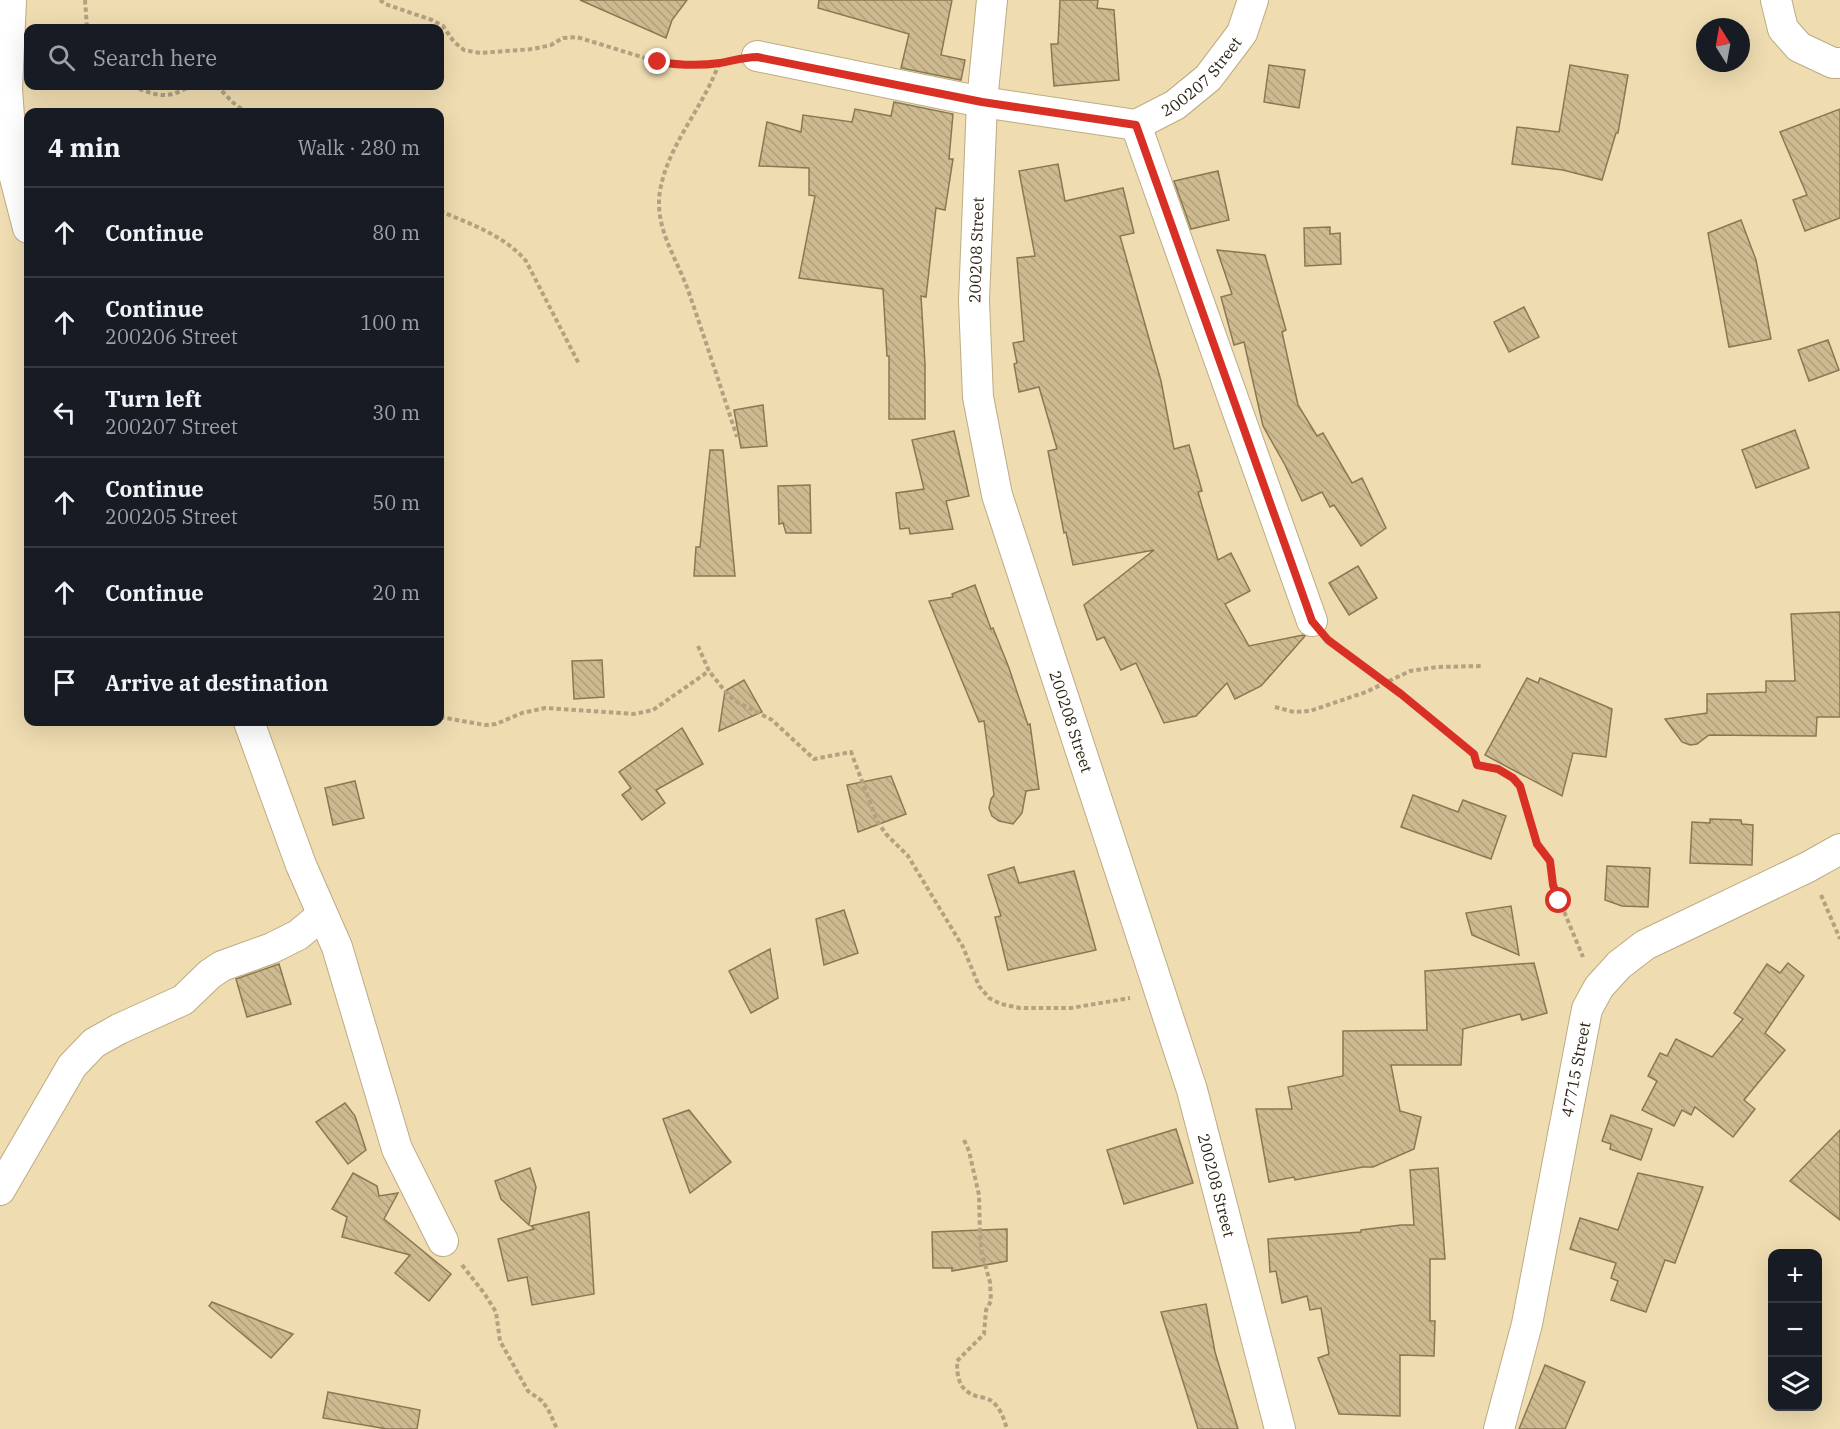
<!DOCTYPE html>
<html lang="en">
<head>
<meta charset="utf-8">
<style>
  :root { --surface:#171b24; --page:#20242c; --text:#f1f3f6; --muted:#9ea1a6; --line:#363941 }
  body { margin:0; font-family:"IBM Plex Serif",serif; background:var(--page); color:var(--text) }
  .controls { position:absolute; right:18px; bottom:18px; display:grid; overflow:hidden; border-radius:12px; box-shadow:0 6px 24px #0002 }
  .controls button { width:54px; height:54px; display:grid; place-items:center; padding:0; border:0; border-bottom:2px solid var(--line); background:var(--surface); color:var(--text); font:30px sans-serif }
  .compass { position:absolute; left:1696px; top:18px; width:54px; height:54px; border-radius:50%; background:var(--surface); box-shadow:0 6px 24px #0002; rotate:349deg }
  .stop { position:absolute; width:18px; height:18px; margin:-14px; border:4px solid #d93025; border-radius:50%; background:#fff }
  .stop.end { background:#d93025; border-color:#fff; box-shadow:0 2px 6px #0008 }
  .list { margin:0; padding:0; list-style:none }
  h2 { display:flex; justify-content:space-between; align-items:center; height:78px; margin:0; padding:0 24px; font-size:26px }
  h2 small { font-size:20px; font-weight:400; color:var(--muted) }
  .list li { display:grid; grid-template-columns:39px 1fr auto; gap:18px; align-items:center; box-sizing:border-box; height:90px; padding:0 24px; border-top:2px solid var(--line) }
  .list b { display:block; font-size:22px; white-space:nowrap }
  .list p { margin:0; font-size:20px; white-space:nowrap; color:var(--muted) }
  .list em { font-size:20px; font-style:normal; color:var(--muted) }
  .icon { flex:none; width:33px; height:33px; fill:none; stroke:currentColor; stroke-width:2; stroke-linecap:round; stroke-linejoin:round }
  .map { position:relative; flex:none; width:1840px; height:1429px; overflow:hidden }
  .search { position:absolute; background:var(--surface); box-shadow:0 6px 24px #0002; left:24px; top:24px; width:420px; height:66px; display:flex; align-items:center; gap:15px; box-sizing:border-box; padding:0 21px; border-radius:12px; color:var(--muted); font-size:22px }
  .panel { position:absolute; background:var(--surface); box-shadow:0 6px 24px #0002; left:24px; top:108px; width:420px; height:618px; border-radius:12px }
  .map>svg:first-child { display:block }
  .building { fill:url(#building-back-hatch); stroke:#8a7851; stroke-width:1.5 }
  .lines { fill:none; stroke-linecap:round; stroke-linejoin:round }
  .minor-casing { stroke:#bdab82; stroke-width:32 }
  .path { stroke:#b2a280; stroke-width:4; stroke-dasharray:4.5 3; stroke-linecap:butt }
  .minor { stroke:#fff; stroke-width:30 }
  .route { stroke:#d93025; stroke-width:8 }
  .labels { text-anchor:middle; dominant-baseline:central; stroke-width:5; stroke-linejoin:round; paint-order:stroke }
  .street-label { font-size:16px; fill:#2d2515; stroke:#fff }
</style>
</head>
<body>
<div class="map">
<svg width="1840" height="1429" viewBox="0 0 1840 1429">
  <defs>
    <pattern id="building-back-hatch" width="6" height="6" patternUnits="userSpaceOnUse" patternTransform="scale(1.5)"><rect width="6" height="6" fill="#cdba90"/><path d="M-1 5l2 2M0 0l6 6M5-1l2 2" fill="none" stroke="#b0a07b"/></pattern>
  </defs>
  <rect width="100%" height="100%" fill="#efdcb1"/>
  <g class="building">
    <path d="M 580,0 L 687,0 L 672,20 L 666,38 Z"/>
    <path d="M 819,0 L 952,0 L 941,55 L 965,60 L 961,80 L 901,68 L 909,34 L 818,8 Z"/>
    <path d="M 1060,0 L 1098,0 L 1097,8 L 1114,10 L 1119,80 L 1054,86 L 1051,44 L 1058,44 Z"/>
    <path d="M 1269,65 L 1305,70 L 1299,108 L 1264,102 Z"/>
    <path d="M 1570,65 L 1628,75 L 1618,133 L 1616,133 L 1602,180 L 1563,170 L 1512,164 L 1517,127 L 1559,132 Z"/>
    <path d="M 894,102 L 953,114 L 949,159 L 953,159 L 945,210 L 936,208 L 926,297 L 921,296 L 925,364 L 925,419 L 889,419 L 889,356 L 887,356 L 883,289 L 799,278 L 815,196 L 809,195 L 809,168 L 759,166 L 767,122 L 801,132 L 803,115 L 852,122 L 855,109 L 891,116 Z"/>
    <path d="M 1840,109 L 1840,218 L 1805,231 L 1793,200 L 1807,195 L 1780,132 Z"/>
    <path d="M 1058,164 L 1065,201 L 1123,188 L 1134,233 L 1120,236 L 1161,381 L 1174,449 L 1189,445 L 1202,491 L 1198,492 L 1218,560 L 1231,553 L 1250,591 L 1225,604 L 1249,646 L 1303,635 L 1305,636 L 1261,686 L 1235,699 L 1227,683 L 1196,716 L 1164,723 L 1136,663 L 1121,670 L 1104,637 L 1097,640 L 1084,605 L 1154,550 L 1073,565 L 1066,532 L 1064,533 L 1048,451 L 1057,449 L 1039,387 L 1019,392 L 1014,364 L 1017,363 L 1013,343 L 1024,341 L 1017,258 L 1035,256 L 1019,171 Z"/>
    <path d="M 1218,171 L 1229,220 L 1191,229 L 1174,181 Z"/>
    <path d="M 1741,220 L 1756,260 L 1771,339 L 1729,347 L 1708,233 Z"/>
    <path d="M 1330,227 L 1330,234 L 1340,233 L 1341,264 L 1305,266 L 1304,228 Z"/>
    <path d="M 1217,250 L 1265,255 L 1286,330 L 1282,332 L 1298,405 L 1317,436 L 1323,433 L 1352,483 L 1362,478 L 1386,528 L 1361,546 L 1334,505 L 1330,507 L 1322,492 L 1302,501 L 1285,465 L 1263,426 L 1244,342 L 1234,345 L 1221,297 L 1232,294 Z"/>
    <path d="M 1524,307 L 1539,337 L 1509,352 L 1494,322 Z"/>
    <path d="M 1828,340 L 1839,370 L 1809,381 L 1798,350 Z"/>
    <path d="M 763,405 L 767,446 L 741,448 L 734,410 Z"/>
    <path d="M 1795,430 L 1809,468 L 1756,488 L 1742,450 Z"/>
    <path d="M 954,431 L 969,496 L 946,501 L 953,529 L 910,534 L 909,528 L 900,529 L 896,493 L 924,489 L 912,440 Z"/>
    <path d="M 710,450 L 723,450 L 735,576 L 694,576 L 696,547 L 700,547 Z"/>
    <path d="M 810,485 L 811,533 L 786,533 L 783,523 L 779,524 L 778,486 Z"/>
    <path d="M 1358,566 L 1377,598 L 1349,615 L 1329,583 Z"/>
    <path d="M 975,585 L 991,629 L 993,628 L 1009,668 L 1028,725 L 1030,724 L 1039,789 L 1026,791 L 1022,813 L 1013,824 L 999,821 L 992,816 L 989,808 L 991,799 L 994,795 L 984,721 L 979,722 L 929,601 L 953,597 L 952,594 Z"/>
    <path d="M 1840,612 L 1840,717 L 1817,717 L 1816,736 L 1709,735 L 1697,744 L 1690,745 L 1682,742 L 1665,719 L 1707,713 L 1707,694 L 1766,692 L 1766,681 L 1795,681 L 1791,614 Z"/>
    <path d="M 602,660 L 604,697 L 574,699 L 572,661 Z"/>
    <path d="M 1527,678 L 1538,683 L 1540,678 L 1612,709 L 1606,757 L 1573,753 L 1562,796 L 1485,755 Z"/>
    <path d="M 744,680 L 762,712 L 719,731 L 725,691 Z"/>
    <path d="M 682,728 L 703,764 L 656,790 L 665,803 L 642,820 L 622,795 L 631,788 L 619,772 Z"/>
    <path d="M 891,776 L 906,814 L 858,832 L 847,785 Z"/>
    <path d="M 355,781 L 364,818 L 333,825 L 325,788 Z"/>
    <path d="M 1413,795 L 1458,812 L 1463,800 L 1506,816 L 1491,859 L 1401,827 Z"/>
    <path d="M 1710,819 L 1741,820 L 1742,824 L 1753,825 L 1752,865 L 1690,863 L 1692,822 L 1710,823 Z"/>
    <path d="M 1607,866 L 1650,868 L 1648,907 L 1622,906 L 1605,900 Z"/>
    <path d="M 1014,867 L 1019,883 L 1074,871 L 1096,950 L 1008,970 L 995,917 L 1001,916 L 988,875 Z"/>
    <path d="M 1511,906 L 1519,955 L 1472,935 L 1466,913 Z"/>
    <path d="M 844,910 L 858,953 L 824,965 L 816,919 Z"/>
    <path d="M 770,949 L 778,998 L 751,1013 L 729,971 Z"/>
    <path d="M 1534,963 L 1547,1013 L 1522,1020 L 1520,1014 L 1463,1029 L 1461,1065 L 1391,1065 L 1400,1111 L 1421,1117 L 1414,1149 L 1373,1167 L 1363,1167 L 1295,1180 L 1294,1177 L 1269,1182 L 1256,1109 L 1292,1109 L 1288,1087 L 1343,1076 L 1343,1031 L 1427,1030 L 1425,971 Z"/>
    <path d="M 1788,963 L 1804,976 L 1765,1033 L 1785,1050 L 1744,1100 L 1755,1109 L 1733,1137 L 1695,1107 L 1691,1115 L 1682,1110 L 1674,1126 L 1642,1110 L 1657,1081 L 1648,1076 L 1660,1053 L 1667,1056 L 1676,1039 L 1712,1057 L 1743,1019 L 1734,1013 L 1767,964 L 1780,973 Z"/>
    <path d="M 279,964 L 291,1004 L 247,1017 L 236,979 Z"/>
    <path d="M 345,1103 L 355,1116 L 366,1150 L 348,1164 L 316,1122 Z"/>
    <path d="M 689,1110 L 731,1162 L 690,1193 L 663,1119 Z"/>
    <path d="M 1611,1115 L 1652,1129 L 1641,1160 L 1610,1149 L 1611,1144 L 1602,1141 Z"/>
    <path d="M 1176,1129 L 1193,1183 L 1124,1204 L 1107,1150 Z"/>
    <path d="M 1840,1130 L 1840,1220 L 1790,1181 Z"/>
    <path d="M 530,1168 L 536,1187 L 529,1225 L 501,1199 L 495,1181 Z"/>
    <path d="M 1438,1168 L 1445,1259 L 1430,1259 L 1430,1321 L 1435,1321 L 1434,1356 L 1400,1355 L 1400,1416 L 1339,1414 L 1318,1358 L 1329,1354 L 1321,1308 L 1310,1310 L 1307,1296 L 1282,1303 L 1276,1271 L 1270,1272 L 1268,1239 L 1361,1232 L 1361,1230 L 1401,1225 L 1414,1225 L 1410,1170 Z"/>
    <path d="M 353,1173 L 377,1186 L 379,1196 L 398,1193 L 384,1219 L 451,1274 L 429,1301 L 395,1273 L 410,1255 L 342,1237 L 347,1217 L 332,1209 Z"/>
    <path d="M 1638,1173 L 1703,1187 L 1675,1263 L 1665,1260 L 1646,1312 L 1611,1300 L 1618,1281 L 1611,1278 L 1616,1263 L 1570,1249 L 1580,1218 L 1618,1230 Z"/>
    <path d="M 589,1212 L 594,1294 L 532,1305 L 527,1277 L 508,1281 L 498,1239 L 534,1229 L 531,1226 Z"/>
    <path d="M 1007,1229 L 1007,1261 L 952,1271 L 952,1268 L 933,1268 L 932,1232 Z"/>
    <path d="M 212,1302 L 293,1334 L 271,1358 L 209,1306 Z"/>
    <path d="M 1206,1304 L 1215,1352 L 1238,1429 L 1198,1429 L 1161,1312 Z"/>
    <path d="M 1545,1365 L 1585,1382 L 1565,1429 L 1519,1429 Z"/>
    <path d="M 328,1392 L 420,1410 L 417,1429 L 387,1429 L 323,1418 Z"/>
  </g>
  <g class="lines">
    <g class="minor-casing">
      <g id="minor">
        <path d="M 11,0 L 7,89 L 13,170 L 28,228"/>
        <path id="s1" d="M 992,0 L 982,102 L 974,301 L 978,397 L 997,495 L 1192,1090 L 1280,1429"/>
        <path d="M 1776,0 L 1783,29 L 1799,47 L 1833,63 L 1840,63"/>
        <path id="s2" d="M 757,56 L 982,102 L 1136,125 L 1175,105 L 1208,78 L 1242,33 L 1253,0"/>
        <path d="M 1136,125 L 1312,621"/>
        <path d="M 249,722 L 301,865 L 337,947 L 397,1149 L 443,1241"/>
        <path d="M 0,1190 L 72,1066 L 94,1043 L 119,1029 L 183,1000 L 210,974 L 222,966 L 272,948 L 298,935 L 322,915"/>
        <path id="s3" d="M 1499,1429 L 1527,1324 L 1587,1009 L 1599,987 L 1619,965 L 1645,945 L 1808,867 L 1840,849"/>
      </g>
    </g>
    <g class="path">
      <path d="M 85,0 L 87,28"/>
      <path d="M 380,0 L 385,4 L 432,20 L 443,26 L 454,42 L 464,50 L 480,53 L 533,49 L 551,45 L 563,38 L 577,37 L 658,62 L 676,65 L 719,63"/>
      <path d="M 719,63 C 704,107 668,144 660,191 C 654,227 676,257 688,290 C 705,339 721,388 737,437"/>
      <path d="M 132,86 C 157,96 167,100 190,86"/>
      <path d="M 216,86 C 229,96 232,106 249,112"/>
      <path d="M 440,211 C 470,224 504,235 526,261 L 579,364"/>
      <path d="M 1333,644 L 1401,694 L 1474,754 L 1477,765 L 1498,769 L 1513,778 L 1520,786 L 1537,844 L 1550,861 L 1553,885 L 1583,957"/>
      <path d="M 698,646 L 709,671 L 728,695 L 739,703 L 772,720 L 814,759 L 851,752 L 877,821 L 886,834 L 908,856 L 963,947 L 979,986 L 989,998 L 1001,1004 L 1020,1008 L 1071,1008 L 1130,998"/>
      <path d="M 1275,707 L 1294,712 L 1310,711 L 1366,692 L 1410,671 L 1437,667 L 1482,666"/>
      <path d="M 440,717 L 485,725 L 496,724 L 522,713 L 545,708 L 634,714 L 653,710 L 709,671"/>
      <path d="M 1821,895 L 1840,939"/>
      <path d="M 964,1140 L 969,1151 L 979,1195 L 980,1235 L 982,1254 L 990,1282 L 991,1301 L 986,1310 L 984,1334 L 957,1361 C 957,1378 959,1390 976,1396 C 980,1397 986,1398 990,1400 C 1000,1406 1004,1419 1007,1429"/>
      <path d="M 462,1265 L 484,1293 L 496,1312 L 500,1341 L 528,1391 L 542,1401 L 548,1409 L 557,1429"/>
    </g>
    <use href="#minor" class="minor"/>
  </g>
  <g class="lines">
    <path class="route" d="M 658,62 C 678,65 700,66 720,63 C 732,61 744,57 757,57 L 982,102 L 1136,125 L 1312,621 L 1328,640 L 1401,694 L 1474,754 L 1477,765 L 1498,769 L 1513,778 L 1520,786 L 1537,844 L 1550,861 L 1553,885 L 1559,901"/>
  </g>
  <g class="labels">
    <g class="street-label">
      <text stroke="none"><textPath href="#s2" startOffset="468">200207 Street</textPath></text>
      <text transform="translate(976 250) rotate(-88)">200208 Street</text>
      <text stroke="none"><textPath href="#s1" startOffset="736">200208 Street</textPath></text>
      <text stroke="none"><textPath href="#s3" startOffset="368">47715 Street</textPath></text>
      <text stroke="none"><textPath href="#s1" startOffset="1222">200208 Street</textPath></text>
    </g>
  </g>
</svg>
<div class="controls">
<button>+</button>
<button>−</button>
<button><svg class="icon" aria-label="layers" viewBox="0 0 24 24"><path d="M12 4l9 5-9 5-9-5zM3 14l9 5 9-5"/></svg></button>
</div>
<svg class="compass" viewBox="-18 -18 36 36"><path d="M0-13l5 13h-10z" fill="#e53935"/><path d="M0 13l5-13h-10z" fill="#9ea1a6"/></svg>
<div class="stop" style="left:1559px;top:901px"></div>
<div class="stop end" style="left:658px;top:62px"></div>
<div class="search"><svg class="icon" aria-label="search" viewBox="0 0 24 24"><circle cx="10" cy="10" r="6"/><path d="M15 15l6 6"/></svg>Search here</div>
<section class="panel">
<h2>4 min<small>Walk · 280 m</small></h2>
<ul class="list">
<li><svg class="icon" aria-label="ahead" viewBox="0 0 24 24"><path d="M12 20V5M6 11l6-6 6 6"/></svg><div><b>Continue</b></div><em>80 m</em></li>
<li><svg class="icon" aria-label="ahead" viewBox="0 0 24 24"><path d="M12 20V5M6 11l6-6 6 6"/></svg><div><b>Continue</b><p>200206 Street</p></div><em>100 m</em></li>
<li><svg class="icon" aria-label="left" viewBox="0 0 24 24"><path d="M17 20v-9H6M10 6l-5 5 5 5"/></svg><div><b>Turn left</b><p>200207 Street</p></div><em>30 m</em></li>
<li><svg class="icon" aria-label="ahead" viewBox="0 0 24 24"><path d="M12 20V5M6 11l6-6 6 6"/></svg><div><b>Continue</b><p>200205 Street</p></div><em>50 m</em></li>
<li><svg class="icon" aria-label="ahead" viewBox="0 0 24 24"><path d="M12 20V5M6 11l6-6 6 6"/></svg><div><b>Continue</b></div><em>20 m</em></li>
<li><svg class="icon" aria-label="arrive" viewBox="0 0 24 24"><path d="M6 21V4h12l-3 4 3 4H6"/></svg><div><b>Arrive at destination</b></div></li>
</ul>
</section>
</div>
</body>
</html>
